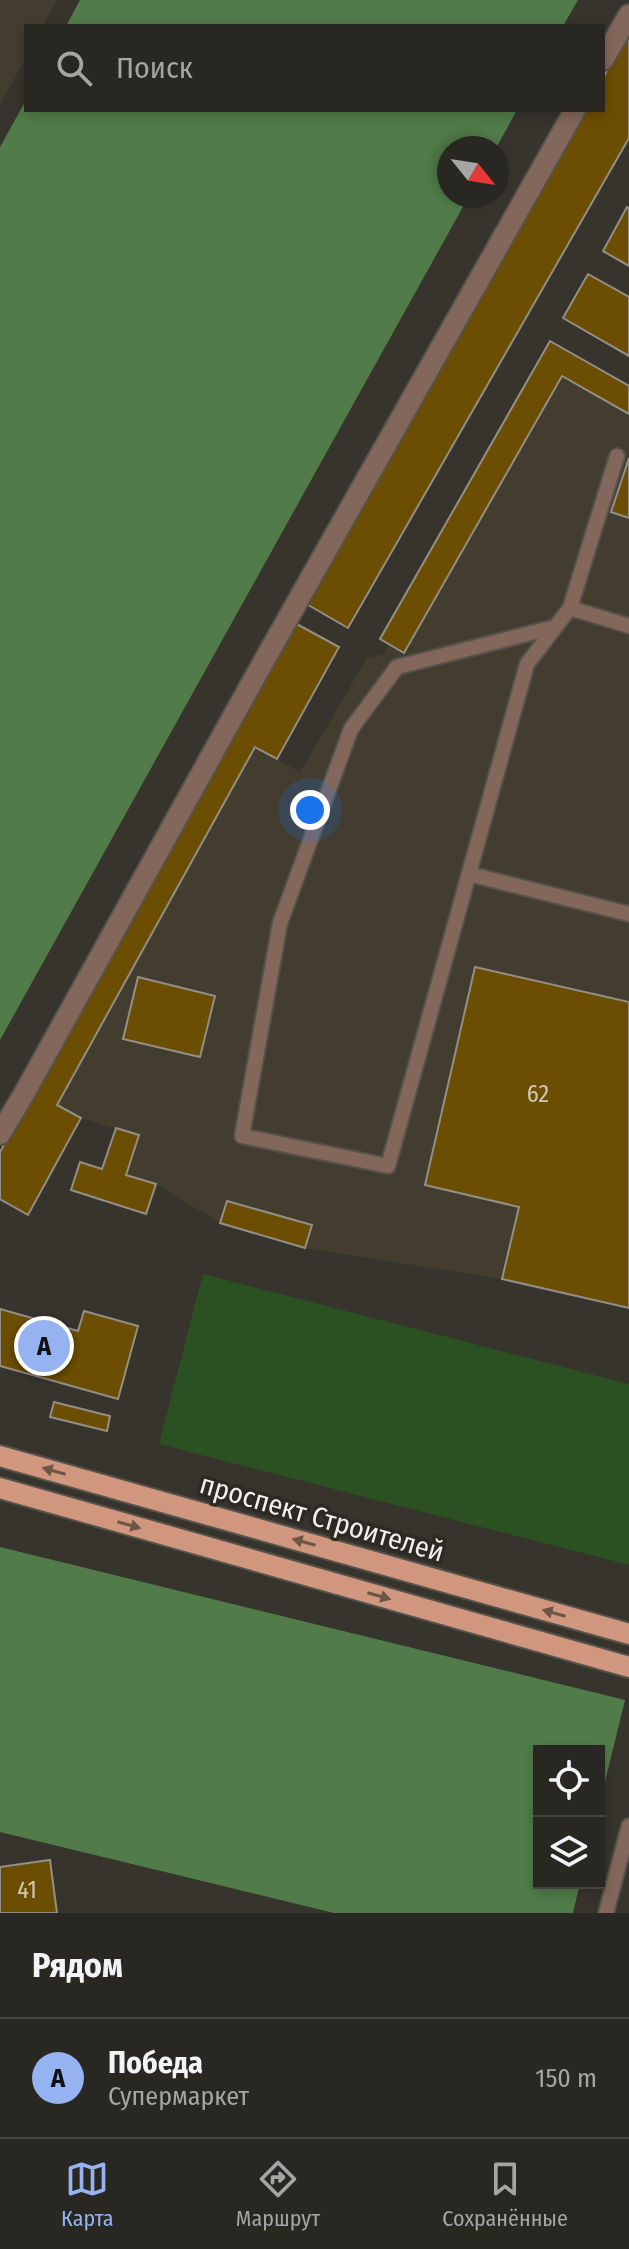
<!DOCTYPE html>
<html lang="ru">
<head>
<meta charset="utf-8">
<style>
  :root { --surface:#292722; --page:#312f2a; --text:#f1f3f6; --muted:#a5a5a5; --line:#454440; --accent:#95b2f1 }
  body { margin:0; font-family:"Fira Sans Condensed",sans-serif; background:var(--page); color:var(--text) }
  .controls { position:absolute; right:24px; bottom:24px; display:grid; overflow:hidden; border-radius:0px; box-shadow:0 4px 12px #0003 }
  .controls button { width:72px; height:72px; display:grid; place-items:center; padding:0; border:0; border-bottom:2px solid var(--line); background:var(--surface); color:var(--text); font:40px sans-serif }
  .compass { position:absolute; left:437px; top:136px; width:72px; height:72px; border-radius:50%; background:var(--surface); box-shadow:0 4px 12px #0003; rotate:120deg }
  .you { position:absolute; left:310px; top:810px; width:28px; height:28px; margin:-20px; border:6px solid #fff; border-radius:50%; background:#1a73e8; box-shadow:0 0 0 12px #1a73e833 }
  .badge { display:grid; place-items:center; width:52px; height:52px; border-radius:50%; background:var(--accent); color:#111; font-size:26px; font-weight:700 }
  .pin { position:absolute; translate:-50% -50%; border:4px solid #fff; box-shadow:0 2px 8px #0006 }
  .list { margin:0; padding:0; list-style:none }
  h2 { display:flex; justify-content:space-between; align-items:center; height:104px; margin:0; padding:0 32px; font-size:34px }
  h2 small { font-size:26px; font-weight:400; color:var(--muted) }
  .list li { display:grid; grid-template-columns:52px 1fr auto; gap:24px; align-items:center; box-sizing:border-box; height:120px; padding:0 32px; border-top:2px solid var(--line) }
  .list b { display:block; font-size:30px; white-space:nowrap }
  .list p { margin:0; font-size:26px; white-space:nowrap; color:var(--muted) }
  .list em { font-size:26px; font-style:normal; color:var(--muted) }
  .icon { flex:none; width:44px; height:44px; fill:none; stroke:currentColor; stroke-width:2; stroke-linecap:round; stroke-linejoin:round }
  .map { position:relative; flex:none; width:629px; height:1913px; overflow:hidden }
  .search { position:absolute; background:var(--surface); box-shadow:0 4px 12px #0003; left:24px; right:24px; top:24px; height:88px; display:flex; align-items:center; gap:20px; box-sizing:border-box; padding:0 28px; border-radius:0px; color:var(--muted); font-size:30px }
  .sheet { height:224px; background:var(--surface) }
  nav { display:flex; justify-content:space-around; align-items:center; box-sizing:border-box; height:112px; border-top:2px solid var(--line); background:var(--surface); font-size:22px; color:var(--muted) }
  nav a { display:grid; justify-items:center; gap:4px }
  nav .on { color:var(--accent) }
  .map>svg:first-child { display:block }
  .built { fill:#433d30 }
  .green { fill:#2b5123 }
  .forest { fill:#517c49 }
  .building { fill:#6c4e02; stroke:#938f87; stroke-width:2 }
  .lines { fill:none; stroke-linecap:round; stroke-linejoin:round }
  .service-casing { stroke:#55524b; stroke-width:18 }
  .minor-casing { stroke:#55524b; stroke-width:24 }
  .primary-casing { stroke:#55524b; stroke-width:24 }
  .service { stroke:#83675a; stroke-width:14 }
  .minor { stroke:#83675a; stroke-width:20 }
  .primary { stroke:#d0977e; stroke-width:20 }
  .oneway { fill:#6e5647 }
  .labels { text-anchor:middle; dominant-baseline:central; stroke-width:7; stroke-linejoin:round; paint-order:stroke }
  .number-label { font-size:24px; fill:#d0c8b1 }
  .street-label { font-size:28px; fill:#f2f0eb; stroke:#2d2a23 }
</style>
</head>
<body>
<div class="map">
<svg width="629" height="1913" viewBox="0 0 629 1913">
  <rect width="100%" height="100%" fill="#37342d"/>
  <g class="built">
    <path d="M 0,0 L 57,0 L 43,26 L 26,26 L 26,58 L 0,105 Z"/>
    <path d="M 562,376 L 629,414 L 629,1308 L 502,1279 L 305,1248 L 220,1223 L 156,1184 L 126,1175 L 138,1135 L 81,1118 L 57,1105 L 255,747 L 300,772 L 367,658 L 384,654 L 388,644 L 404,653 Z"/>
  </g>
  <path class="green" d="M 203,1274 L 629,1384 L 629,1565 L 159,1444 Z"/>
  <g class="forest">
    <path d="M 80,0 L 578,0 L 563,26 L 66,26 Z"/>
    <path d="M 26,100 L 26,110 L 517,110 L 496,148 L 449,148 L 449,196 L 469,196 L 0,1040 L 0,147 Z"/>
    <path d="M 0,1547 L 625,1700 L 599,1806 L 599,1751 L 539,1751 L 539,1883 L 580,1883 L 573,1913 L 334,1913 L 0,1832 Z"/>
  </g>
  <g class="building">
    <path d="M 629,32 L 629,138 L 348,628 L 303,602 L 585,110 L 603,110 L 603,78 Z"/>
    <path d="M 627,207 L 629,208 L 629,266 L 603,251 Z"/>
    <path d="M 588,274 L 629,297 L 629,356 L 563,318 Z"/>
    <path d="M 550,341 L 629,386 L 629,414 L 562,376 L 404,653 L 380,639 Z"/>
    <path d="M 629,458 L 629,518 L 611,512 Z"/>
    <path d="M 293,622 L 339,647 L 277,759 L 255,747 L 57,1105 L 81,1118 L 28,1215 L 0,1199 L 0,1152 Z"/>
    <path d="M 475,967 L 629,1002 L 629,1308 L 502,1279 L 519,1207 L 425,1185 Z"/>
    <path d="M 138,977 L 215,996 L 200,1057 L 123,1039 Z"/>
    <path d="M 116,1128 L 139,1135 L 126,1175 L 156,1184 L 146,1214 L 71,1190 L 80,1162 L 102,1169 Z"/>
    <path d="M 227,1201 L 312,1225 L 305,1248 L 220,1223 Z"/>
    <path d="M 0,1309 L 78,1331 L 84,1311 L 138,1326 L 118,1399 L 0,1366 Z"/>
    <path d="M 54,1402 L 110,1416 L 107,1431 L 50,1417 Z"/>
    <path d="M 50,1860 L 57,1913 L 0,1913 L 0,1867 Z"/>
  </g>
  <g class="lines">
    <g class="service-casing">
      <g id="service">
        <path d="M 570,608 L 629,626"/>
        <path d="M 555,627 L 397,667 L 351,729 L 280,923 L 242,1136 L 388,1166 L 527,664 L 570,608 L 617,456"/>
        <path d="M 469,874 L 629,914"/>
        <path d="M 606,1913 L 629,1826"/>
      </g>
    </g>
    <g class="minor-casing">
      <g id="minor">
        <path d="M 603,60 L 629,15"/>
        <path d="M 0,1134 L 24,1094 L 260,668 L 575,110"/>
      </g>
    </g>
    <g class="primary-casing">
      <g id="primary">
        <path d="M 0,1456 L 629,1634"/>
        <path d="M 0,1488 L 629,1667"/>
      </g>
    </g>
    <use href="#service" class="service"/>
    <use href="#minor" class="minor"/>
    <use href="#primary" class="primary"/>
  </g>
  <defs><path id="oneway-solid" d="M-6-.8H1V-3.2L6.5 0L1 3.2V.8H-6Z" transform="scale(2)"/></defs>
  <g class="oneway">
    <use href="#oneway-solid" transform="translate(54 1471) rotate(-164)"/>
    <use href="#oneway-solid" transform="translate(129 1525) rotate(16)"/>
    <use href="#oneway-solid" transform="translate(304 1542) rotate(-164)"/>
    <use href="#oneway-solid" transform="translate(379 1596) rotate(16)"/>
    <use href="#oneway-solid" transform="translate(554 1613) rotate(-164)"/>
  </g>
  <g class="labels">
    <g class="number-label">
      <text x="538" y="1094">62</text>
      <text x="27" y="1890">41</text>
    </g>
    <g class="street-label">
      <text transform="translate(322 1518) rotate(16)">проспект Строителей</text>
    </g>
  </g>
</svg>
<div class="controls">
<button><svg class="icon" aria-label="locate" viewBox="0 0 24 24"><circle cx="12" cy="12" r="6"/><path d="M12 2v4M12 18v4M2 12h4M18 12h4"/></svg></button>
<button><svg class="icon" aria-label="layers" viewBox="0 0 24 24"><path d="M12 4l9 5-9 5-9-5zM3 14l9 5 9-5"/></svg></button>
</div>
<svg class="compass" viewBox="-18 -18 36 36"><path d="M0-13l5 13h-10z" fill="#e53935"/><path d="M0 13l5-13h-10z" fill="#a5a5a5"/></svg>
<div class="you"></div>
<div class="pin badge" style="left:44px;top:1346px">A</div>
<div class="search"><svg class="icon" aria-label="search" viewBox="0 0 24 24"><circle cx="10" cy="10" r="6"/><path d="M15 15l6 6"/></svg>Поиск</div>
</div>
<section class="sheet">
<h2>Рядом<small></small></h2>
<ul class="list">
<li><span class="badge">A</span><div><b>Победа</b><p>Супермаркет</p></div><em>150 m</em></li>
</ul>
</section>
<nav>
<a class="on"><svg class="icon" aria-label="map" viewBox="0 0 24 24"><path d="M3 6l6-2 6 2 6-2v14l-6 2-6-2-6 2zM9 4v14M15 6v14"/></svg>Карта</a>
<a><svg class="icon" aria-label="directions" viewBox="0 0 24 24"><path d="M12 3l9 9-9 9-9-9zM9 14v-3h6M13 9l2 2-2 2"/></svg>Маршрут</a>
<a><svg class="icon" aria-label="saved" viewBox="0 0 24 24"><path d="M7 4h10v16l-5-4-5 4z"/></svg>Сохранённые</a>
</nav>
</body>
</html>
